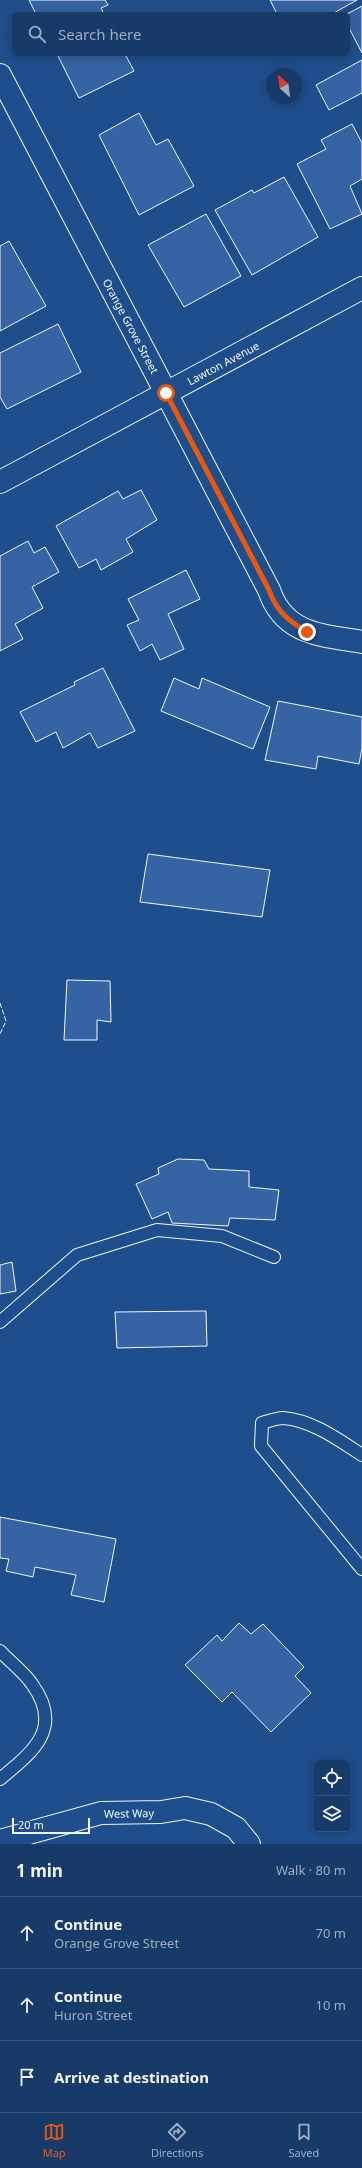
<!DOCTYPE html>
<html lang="en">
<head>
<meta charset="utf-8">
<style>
  :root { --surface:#173a69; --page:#244571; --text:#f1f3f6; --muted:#9eadc0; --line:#36547d; --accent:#ea580c }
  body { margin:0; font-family:"Noto Sans",sans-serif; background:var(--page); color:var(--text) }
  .controls { position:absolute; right:12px; bottom:12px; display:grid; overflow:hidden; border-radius:6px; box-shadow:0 2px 10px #0003 }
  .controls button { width:36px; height:36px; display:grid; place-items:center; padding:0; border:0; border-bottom:1px solid var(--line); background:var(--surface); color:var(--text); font:20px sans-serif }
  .compass { position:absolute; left:266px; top:68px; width:36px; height:36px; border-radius:50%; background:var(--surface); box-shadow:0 2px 10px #0003; rotate:332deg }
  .scale { position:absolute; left:12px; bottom:10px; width:78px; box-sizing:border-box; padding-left:4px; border:2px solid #f2f6ff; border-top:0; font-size:11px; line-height:14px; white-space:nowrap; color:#f2f6ff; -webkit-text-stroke:3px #1f4e8c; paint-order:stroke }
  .stop { position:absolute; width:12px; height:12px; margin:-9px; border:3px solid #ea580c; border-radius:50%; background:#fff }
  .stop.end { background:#ea580c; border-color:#fff; box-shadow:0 1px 4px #0008 }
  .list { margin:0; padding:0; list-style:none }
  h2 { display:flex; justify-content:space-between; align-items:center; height:52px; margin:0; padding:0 16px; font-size:17px }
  h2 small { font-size:13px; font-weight:400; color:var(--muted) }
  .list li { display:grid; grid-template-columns:26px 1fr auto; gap:12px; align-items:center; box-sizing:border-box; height:72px; padding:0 16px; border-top:1px solid var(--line) }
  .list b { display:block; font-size:15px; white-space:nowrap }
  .list p { margin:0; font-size:13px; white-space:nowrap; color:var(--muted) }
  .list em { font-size:13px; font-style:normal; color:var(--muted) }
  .icon { flex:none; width:22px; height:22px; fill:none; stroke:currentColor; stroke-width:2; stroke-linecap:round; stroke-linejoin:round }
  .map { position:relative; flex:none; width:362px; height:1844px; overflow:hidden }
  .search { position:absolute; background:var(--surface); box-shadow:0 2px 10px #0003; left:12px; right:12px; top:12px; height:44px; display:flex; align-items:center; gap:10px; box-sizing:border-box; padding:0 14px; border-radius:6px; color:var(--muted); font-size:15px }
  .sheet { height:268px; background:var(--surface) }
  nav { display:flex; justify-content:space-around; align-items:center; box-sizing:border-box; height:56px; border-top:1px solid var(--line); background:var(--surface); font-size:11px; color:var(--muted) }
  nav a { display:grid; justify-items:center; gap:2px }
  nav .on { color:var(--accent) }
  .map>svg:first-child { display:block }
  .building { fill:#3563a3; stroke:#f2f6ff }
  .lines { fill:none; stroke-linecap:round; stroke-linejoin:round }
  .lane-casing { stroke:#f2f6ff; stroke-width:14 }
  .street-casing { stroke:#f2f6ff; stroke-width:24 }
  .secondary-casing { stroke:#f2f6ff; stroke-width:24 }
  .lane { stroke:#1f4e8c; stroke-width:12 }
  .street { stroke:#1f4e8c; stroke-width:22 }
  .secondary { stroke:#1f4e8c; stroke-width:22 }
  .fence { stroke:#f2f6ff; stroke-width:1; stroke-dasharray:5 2; stroke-linecap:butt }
  .route { stroke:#ea580c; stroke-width:5 }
  .labels { text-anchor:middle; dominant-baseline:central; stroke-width:3; stroke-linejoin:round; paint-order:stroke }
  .street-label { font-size:11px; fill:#f2f6ff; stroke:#1f4e8c }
</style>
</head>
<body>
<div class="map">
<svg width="362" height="1844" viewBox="0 0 362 1844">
  <rect width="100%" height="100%" fill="#1f4e8c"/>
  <g class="building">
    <path d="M 29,0 L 105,0 L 108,5 L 101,8 L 104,14 L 36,14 Z"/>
    <path d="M 270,0 L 357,0 L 332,14 L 277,14 Z"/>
    <path d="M 362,6 L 362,53 L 348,26 L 347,14 Z"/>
    <path d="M 57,54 L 125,54 L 134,71 L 79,98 Z"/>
    <path d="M 362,60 L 362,93 L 329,110 L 316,85 Z"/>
    <path d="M 139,113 L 156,145 L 168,139 L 194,186 L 139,215 L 99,135 Z"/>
    <path d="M 352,124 L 362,143 L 362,179 L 350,186 L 362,214 L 330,229 L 297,164 L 326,149 L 321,140 Z"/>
    <path d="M 284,177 L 318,237 L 252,275 L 215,210 L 252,190 L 254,193 Z"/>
    <path d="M 206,214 L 241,276 L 184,307 L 148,245 Z"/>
    <path d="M 9,241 L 46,306 L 0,331 L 0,246 Z"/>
    <path d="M 58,324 L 81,372 L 7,409 L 0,397 L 0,353 Z"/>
    <path d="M 141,490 L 157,520 L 126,539 L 133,552 L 101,570 L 96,559 L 79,568 L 56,526 L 118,491 L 123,499 Z"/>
    <path d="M 28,541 L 34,553 L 45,547 L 59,572 L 32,587 L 43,608 L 15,624 L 23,639 L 0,651 L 0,556 Z"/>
    <path d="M 186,570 L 200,599 L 168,614 L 184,649 L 160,660 L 152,644 L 140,651 L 127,625 L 139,620 L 128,599 Z"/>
    <path d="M 103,668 L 135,731 L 98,748 L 90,733 L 63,748 L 56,732 L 36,742 L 20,712 L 75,685 L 74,682 Z"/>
    <path d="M 174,678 L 199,689 L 202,678 L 270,707 L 253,749 L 161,711 Z"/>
    <path d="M 278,701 L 362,717 L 362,748 L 359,764 L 318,756 L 316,769 L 265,760 Z"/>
    <path d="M 148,854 L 270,870 L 262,917 L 140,902 Z"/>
    <path d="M 67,980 L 110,981 L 111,1022 L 97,1020 L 97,1040 L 64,1040 Z"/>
    <path d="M 178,1159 L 204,1160 L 209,1169 L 249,1171 L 249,1187 L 279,1190 L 275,1220 L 230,1218 L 228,1226 L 172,1223 L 168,1212 L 152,1219 L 136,1184 L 159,1174 L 158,1168 Z"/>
    <path d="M 12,1262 L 16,1291 L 0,1294 L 0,1265 Z"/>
    <path d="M 206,1311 L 207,1346 L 117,1348 L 115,1312 Z"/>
    <path d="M 0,1517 L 116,1539 L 104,1602 L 71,1595 L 76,1575 L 35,1567 L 33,1577 L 6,1571 L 9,1559 L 0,1558 Z"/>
    <path d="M 239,1623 L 251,1634 L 263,1624 L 304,1667 L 295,1676 L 311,1693 L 271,1732 L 232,1692 L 222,1702 L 185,1665 L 217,1635 L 222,1641 Z"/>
  </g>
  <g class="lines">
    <g class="lane-casing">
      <g id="lane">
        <path d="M 0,1322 L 77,1255 L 157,1230 L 222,1236 L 274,1257"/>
        <path d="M 362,1455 C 339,1440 312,1420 283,1418 C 277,1418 269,1421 262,1423 L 261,1446 L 362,1569"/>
        <path d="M 0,1651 C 10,1662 24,1672 32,1684 C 64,1728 33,1752 0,1779"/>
      </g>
    </g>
    <g class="street-casing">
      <g id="street">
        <path d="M 0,75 L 269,590 C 284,635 322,635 362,642"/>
        <path d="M 0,1841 L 101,1813 L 161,1812 L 185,1808 L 211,1814 L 236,1828 L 249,1844"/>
      </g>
    </g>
    <g class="secondary-casing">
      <path id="secondary" d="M 0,482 L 362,288"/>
    </g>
    <use href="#lane" class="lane"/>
    <use href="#street" class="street"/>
    <use href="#secondary" class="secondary"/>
    <path class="fence" d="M 0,1003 L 6,1021 L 0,1034"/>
  </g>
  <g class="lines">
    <path class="route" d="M 166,393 L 269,590 C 276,611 289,621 307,632"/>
  </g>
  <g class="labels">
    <g class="street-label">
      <text transform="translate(131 326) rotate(62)">Orange Grove Street</text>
      <text transform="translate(223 363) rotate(-28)">Lawton Avenue</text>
      <text transform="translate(129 1813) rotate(-1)">West Way</text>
    </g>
  </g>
</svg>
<div class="controls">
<button><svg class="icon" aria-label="locate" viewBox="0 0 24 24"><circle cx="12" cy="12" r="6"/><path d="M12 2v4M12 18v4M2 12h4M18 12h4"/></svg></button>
<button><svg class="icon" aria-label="layers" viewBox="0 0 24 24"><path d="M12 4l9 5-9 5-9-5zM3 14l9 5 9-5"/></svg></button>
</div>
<svg class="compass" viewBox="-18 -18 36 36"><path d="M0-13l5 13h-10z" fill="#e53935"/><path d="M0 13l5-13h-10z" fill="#9eadc0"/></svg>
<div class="scale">20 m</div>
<div class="stop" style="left:166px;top:393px"></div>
<div class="stop end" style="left:307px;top:632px"></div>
<div class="search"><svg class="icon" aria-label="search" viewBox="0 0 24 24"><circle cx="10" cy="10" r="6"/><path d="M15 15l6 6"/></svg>Search here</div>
</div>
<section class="sheet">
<h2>1 min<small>Walk · 80 m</small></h2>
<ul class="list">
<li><svg class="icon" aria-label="ahead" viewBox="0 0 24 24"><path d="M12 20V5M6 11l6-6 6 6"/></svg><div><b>Continue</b><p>Orange Grove Street</p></div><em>70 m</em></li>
<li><svg class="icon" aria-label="ahead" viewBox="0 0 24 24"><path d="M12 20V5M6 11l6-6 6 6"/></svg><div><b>Continue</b><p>Huron Street</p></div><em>10 m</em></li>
<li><svg class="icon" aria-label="arrive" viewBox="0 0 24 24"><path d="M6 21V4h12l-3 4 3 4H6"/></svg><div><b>Arrive at destination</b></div></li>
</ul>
</section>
<nav>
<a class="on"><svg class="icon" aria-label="map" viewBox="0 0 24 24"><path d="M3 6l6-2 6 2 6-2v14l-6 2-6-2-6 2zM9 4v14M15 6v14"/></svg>Map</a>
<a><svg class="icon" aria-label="directions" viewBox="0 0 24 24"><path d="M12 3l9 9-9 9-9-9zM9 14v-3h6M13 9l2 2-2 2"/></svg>Directions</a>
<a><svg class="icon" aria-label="saved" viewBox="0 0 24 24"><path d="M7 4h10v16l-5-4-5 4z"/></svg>Saved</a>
</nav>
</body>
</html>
